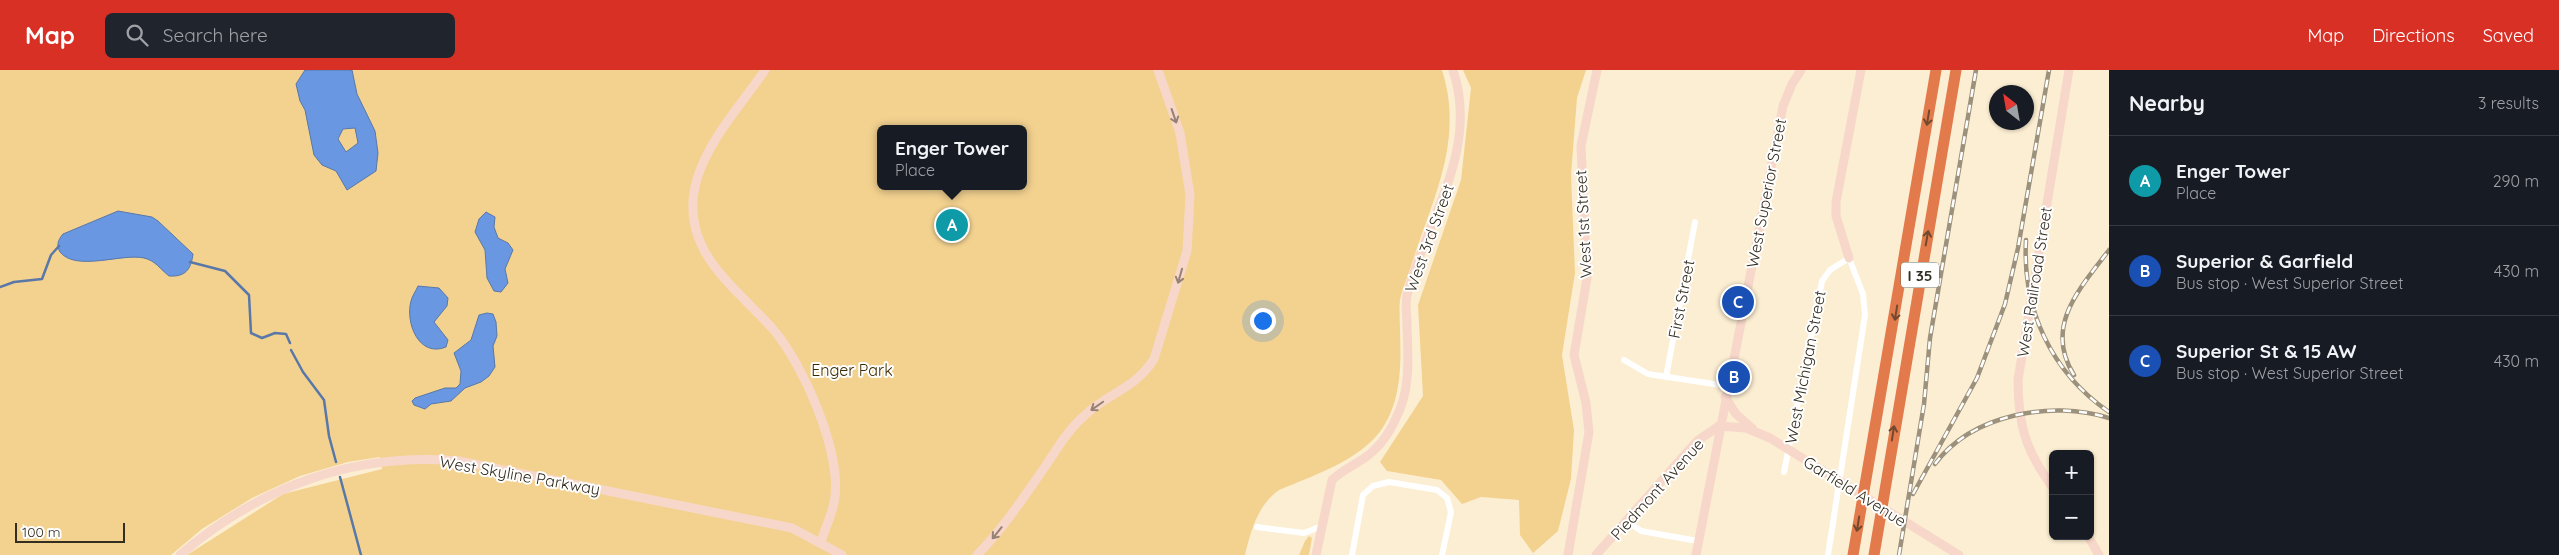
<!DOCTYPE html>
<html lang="en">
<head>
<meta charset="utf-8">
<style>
  :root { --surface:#171b24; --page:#20242c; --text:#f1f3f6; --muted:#9ea1a6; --line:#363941; --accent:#d93025 }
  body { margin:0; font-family:Quicksand,sans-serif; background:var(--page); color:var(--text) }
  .controls { position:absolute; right:15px; bottom:15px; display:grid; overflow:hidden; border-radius:8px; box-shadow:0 1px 4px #0004 }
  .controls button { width:45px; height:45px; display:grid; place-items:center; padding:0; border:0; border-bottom:1px solid var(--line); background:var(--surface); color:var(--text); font:25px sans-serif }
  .compass { position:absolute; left:1989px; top:15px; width:45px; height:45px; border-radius:50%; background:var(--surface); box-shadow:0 1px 4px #0004; rotate:329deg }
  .scale { position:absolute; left:15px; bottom:12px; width:110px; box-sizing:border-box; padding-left:5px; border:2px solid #342e20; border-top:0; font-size:14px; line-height:18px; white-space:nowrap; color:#342e20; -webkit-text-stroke:4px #fff; paint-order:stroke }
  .you { position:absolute; left:1262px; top:250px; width:18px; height:18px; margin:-12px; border:4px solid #fff; border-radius:50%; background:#1a73e8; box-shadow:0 0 0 8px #1a73e833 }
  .badge { display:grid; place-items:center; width:32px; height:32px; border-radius:50%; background:var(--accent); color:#fff; font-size:16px; font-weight:700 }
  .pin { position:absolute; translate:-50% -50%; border:2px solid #fff; box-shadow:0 1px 5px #0006 }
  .popup { position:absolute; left:877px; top:55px; width:150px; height:65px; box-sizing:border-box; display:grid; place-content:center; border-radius:8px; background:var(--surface); filter:drop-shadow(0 1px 4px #0005); font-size:16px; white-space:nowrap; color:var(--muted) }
  .popup b { font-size:19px; color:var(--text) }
  .popup::after { content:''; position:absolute; left:50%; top:100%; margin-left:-10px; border:10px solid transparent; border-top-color:var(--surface) }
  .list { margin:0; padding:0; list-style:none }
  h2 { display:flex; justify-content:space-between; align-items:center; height:65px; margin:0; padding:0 20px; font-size:21px }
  h2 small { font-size:16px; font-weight:400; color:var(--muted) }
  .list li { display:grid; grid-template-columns:32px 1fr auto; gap:15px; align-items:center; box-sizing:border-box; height:90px; padding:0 20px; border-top:1px solid var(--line) }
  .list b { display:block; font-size:19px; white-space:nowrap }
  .list p { margin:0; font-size:16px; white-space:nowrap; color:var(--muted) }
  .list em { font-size:16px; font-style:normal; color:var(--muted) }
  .icon { flex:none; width:28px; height:28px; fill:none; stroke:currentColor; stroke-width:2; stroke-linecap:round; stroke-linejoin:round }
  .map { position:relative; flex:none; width:2109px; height:485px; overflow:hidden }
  header { display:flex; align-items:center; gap:30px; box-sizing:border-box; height:70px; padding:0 25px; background:var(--accent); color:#fff }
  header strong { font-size:24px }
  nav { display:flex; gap:28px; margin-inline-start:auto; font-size:18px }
  .search { width:350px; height:45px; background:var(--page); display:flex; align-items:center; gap:12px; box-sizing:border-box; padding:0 18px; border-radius:8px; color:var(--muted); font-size:19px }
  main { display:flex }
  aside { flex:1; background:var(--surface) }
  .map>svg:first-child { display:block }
  .green { fill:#f3d290; fill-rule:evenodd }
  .water { fill:#6997e2; stroke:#5978a8; fill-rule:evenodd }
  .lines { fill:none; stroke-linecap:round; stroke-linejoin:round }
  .stream { stroke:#5978a8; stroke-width:2.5 }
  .street { stroke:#fff; stroke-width:6 }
  .secondary { stroke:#f7d7c9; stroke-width:9 }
  .highway { stroke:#e37a4b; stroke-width:11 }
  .rail-casing { stroke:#9b917c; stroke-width:4.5 }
  .rail { stroke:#fff; stroke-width:2.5; stroke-dasharray:8; stroke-linecap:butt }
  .oneway { stroke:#968274 }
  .oneway2 { stroke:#71492f }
  .labels { text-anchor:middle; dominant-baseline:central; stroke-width:4; stroke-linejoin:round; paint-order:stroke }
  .shield { fill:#fff; stroke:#716d63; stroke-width:1 }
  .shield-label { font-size:15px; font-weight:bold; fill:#342e20 }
  .street-label { font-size:16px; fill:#342e20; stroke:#fff }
  .park-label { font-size:16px; fill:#3b2a00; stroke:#fff }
</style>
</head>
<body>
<header>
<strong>Map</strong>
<div class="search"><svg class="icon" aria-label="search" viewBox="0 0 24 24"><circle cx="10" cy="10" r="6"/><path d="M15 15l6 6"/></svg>Search here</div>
<nav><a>Map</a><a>Directions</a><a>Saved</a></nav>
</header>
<main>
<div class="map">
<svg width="2109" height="485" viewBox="0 0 2109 485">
  <rect width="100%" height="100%" fill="#fceed2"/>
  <g class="green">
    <path d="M 0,0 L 1442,0 C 1464,69 1434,126 1413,190 C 1409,203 1403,217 1400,230 C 1399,239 1400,250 1400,260 C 1401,294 1402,329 1382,359 C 1359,391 1314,405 1279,420 C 1258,435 1251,460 1245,485 L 187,485 L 283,424 L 382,399 L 380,387 L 348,392 L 300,406 L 252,428 L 202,459 L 171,485 L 0,485 ZM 881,59 L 1023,59 L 1023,116 L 881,116 Z"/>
    <path d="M 1463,0 L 1586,0 L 1577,28 L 1571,105 L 1575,203 L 1562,285 L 1574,360 L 1571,409 L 1558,461 L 1533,483 L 1520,465 L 1519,430 L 1481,427 L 1462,434 L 1441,410 L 1387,401 L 1380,392 L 1423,326 L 1418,235 L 1461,110 L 1471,18 Z"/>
    <path d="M 1309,466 L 1312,468 L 1309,485 L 1299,485 L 1305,471 Z"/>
  </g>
  <g class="water">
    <path d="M 305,0 L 352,0 L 357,24 L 375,61 L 378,83 L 376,101 L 347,120 L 336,101 L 322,95 L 314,85 L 305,40 L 300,31 L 296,14 ZM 355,58 L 358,73 L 346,82 L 338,69 L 343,59 Z"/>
    <path d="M 118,141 L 152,147 L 158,151 L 193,184 C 191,200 185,207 169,206 C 160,199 156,191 144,188 C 122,183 76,202 60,182 C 56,175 58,170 63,164 Z"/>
    <path d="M 486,142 L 495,147 L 494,157 L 498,168 L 508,173 L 513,180 L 505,199 L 508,213 L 501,222 L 494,221 L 487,208 L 485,180 L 475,162 L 479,149 Z"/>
    <path d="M 418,216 L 439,218 L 448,228 L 447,236 L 434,252 L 448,270 L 446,277 C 419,288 405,253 411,231 C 412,226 416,221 418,216 Z"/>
    <path d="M 487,243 L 493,244 L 496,252 L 497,266 L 493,276 L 495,297 L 489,306 L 481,312 L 465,318 L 451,331 L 431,334 L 425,339 L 414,335 L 412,331 L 415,328 L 445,318 L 456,318 L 460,314 L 461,301 L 454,283 L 471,270 L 479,245 Z"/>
  </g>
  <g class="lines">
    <g class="stream">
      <path d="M 190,192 L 225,201 L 249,225 L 251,263 L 262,268 L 275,263 L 286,264 L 290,273"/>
      <path d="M 0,217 L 14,212 L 42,209 L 51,185 L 59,176"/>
      <path d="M 291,280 L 303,302 L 324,330 L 329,366 L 336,392"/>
      <path d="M 340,407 L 361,485"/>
    </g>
    <g class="street">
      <path d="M 1624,290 L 1648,304 L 1727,316"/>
      <path d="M 1666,307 L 1695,152"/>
      <path d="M 1784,402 L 1822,211 L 1830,200 L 1849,188 L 1863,224 L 1865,245 L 1828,485"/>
      <path d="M 1627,451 L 1641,461 L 1698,471"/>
      <path d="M 1257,457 L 1304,463 L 1322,456"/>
      <path d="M 1352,485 L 1363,425 L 1373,416 L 1389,412 L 1437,420 L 1447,428 L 1451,442 L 1442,485"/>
    </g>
    <g class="secondary">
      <path d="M 765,0 C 742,34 709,69 697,109 C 677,178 732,214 772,258 C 803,293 844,386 834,433 C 831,446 825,459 821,472"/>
      <path d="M 1849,188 L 1836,146 L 1836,132 L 1861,0"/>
      <path d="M 1725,327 L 1736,344 L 1753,359"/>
      <path d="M 1719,356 L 1746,358 L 1770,368 L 1959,485"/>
      <path d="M 2053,418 C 2026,381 2018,356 2018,310 L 2069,0"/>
      <path d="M 2088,466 L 2099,485"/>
      <path d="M 180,485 C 259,417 354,382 459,391 L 792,458 L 842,485"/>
      <path d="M 977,485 C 1004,458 1025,425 1047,394 C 1058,377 1069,359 1084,346 C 1109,322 1134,320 1154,289 L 1187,181 L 1190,125 L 1180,63 L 1158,0"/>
      <path d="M 1316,485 L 1332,410 C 1341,401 1352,396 1363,389 C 1378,379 1389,364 1396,348 C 1411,319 1408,288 1407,256 C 1407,246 1405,234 1407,225 C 1426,150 1480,81 1453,0"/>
      <path d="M 1568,485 L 1589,362 L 1586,333 L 1574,285 L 1587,208 L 1581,76 L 1597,0"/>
      <path d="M 1596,485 L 1697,371 L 1719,356"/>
      <path d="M 1696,485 L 1783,36 L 1792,14 L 1801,0"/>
    </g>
    <g class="highway">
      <path d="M 1853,485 L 1936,0"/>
      <path d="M 1874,485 L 1956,0"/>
    </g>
    <g class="rail-casing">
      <g id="rail">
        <path d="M 2026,170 C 2022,239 2051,302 2109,342"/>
        <path d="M 2074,305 C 2043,256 2081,217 2109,180"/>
        <path d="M 1935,394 C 1972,344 2052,330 2109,348"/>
        <path d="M 1913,424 L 1977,308 L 2005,234 L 2018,178 L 2049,0"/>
        <path d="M 1899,485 L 1924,334 L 1930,268 L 1976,0"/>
      </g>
    </g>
    <use href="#rail" class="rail"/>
  </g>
  <defs><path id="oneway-shaft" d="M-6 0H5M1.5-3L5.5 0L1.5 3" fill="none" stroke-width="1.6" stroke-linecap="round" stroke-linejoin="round" transform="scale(1.25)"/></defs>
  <g class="oneway">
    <use href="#oneway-shaft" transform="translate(1174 46) rotate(71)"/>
    <use href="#oneway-shaft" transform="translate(1180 206) rotate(106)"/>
    <use href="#oneway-shaft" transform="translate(1097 336) rotate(145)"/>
    <use href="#oneway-shaft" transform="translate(997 463) rotate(129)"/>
  </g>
  <g class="oneway2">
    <use href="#oneway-shaft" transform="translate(1928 48) rotate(99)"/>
    <use href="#oneway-shaft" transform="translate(1927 168) rotate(-80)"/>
    <use href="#oneway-shaft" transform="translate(1896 243) rotate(99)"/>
    <use href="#oneway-shaft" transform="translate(1893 363) rotate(-81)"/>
    <use href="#oneway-shaft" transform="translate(1858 454) rotate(99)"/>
  </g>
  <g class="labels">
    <rect class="shield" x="1901" y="192.5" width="38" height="25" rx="4"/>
    <g class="shield-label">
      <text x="1920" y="205">I 35</text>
    </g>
    <g class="street-label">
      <text transform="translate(1766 123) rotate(-79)">West Superior Street</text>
      <text transform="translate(1583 154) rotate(-93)">West 1st Street</text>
      <text transform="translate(1429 168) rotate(-70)">West 3rd Street</text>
      <text transform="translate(2034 212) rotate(-81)">West Railroad Street</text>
      <text transform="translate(1681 229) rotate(-79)">First Street</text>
      <text transform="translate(1805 297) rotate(-79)">West Michigan Street</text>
      <text transform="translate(520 405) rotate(10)">West Skyline Parkway</text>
      <text transform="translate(1657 419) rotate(-48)">Piedmont Avenue</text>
      <text transform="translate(1855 421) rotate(32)">Garfield Avenue</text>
    </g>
    <g class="park-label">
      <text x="852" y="300">Enger Park</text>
    </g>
  </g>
</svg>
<div class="controls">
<button>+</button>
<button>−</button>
</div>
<svg class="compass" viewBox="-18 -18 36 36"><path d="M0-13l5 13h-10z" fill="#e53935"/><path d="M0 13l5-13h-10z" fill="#9ea1a6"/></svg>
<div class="scale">100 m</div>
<div class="you"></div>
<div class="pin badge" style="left:952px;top:155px;background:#0f9aa8">A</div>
<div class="popup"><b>Enger Tower</b>Place</div>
<div class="pin badge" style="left:1734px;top:307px;background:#1a4fb4">B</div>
<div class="pin badge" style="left:1738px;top:232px;background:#1a4fb4">C</div>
</div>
<aside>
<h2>Nearby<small>3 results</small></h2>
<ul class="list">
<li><span class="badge" style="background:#0f9aa8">A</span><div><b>Enger Tower</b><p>Place</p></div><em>290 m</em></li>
<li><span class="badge" style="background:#1a4fb4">B</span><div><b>Superior &amp; Garfield</b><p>Bus stop · West Superior Street</p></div><em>430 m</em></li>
<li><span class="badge" style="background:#1a4fb4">C</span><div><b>Superior St &amp; 15 AW</b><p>Bus stop · West Superior Street</p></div><em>430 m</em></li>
</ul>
</aside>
</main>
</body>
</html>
